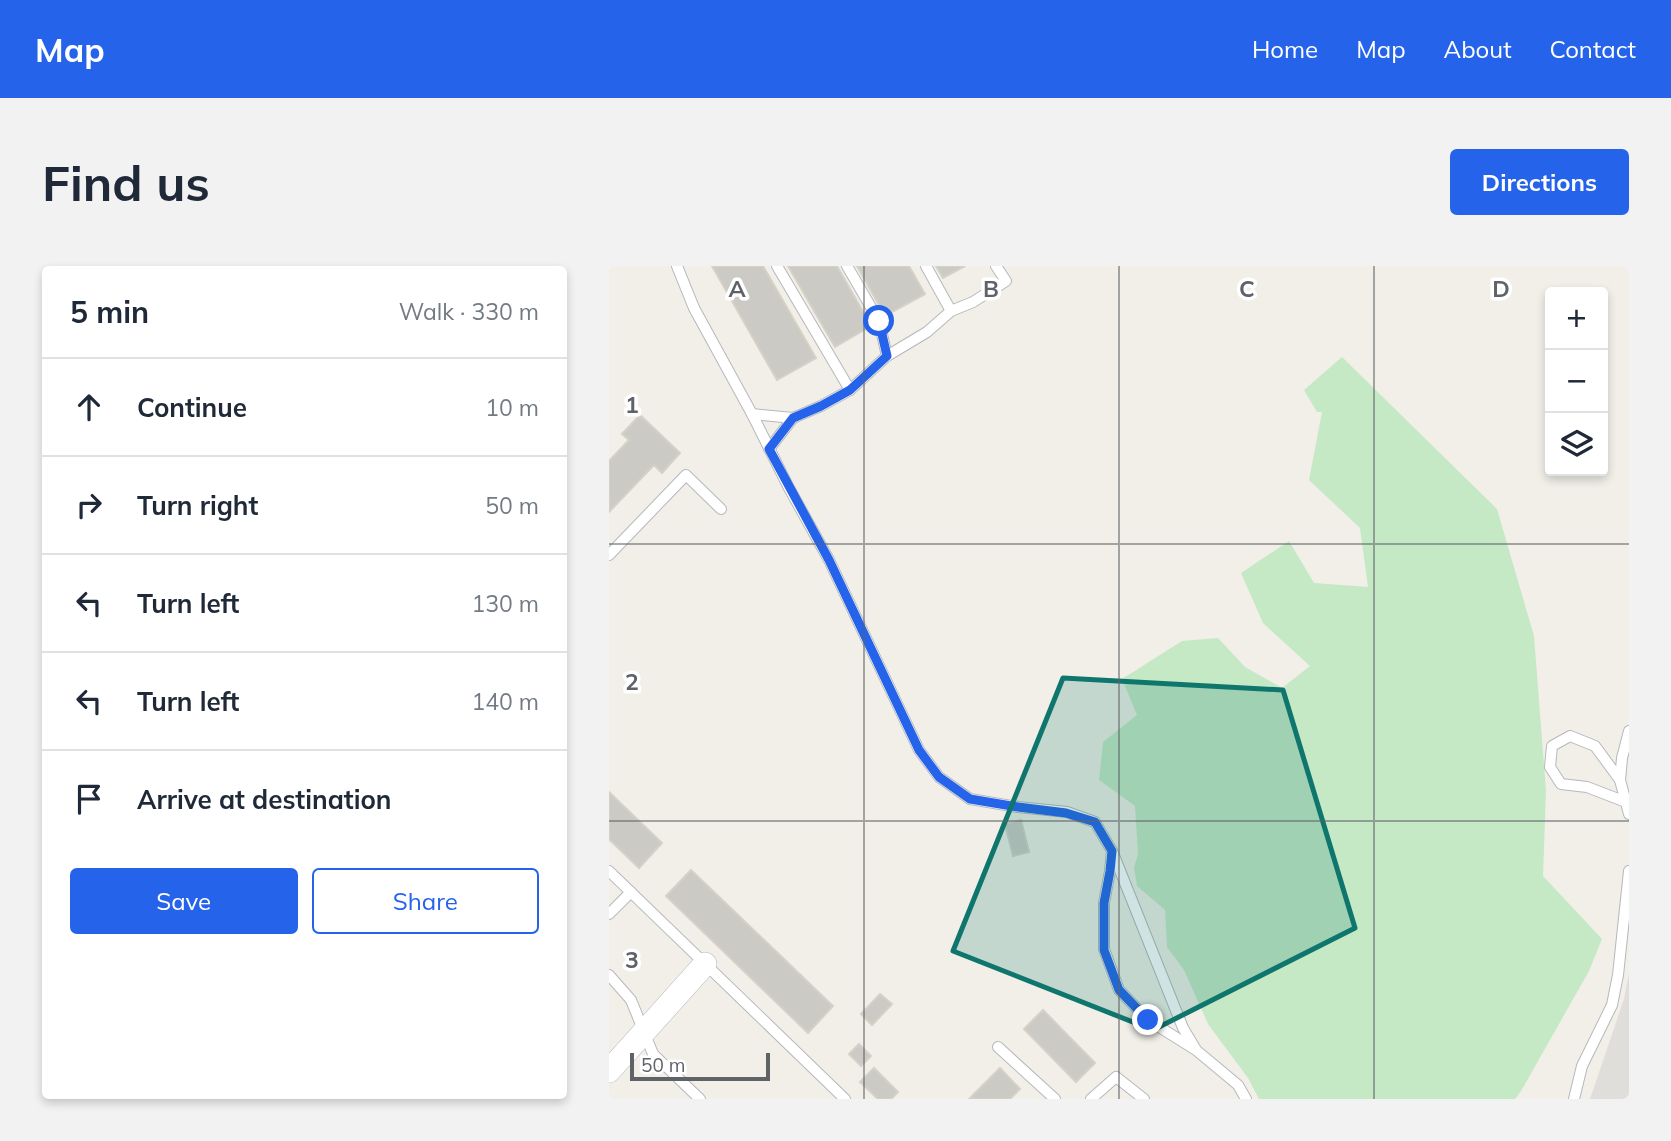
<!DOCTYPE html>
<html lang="en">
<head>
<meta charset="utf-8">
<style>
  :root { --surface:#fff; --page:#f2f2f3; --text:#1f2937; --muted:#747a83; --line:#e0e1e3; --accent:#2563eb }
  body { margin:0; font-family:Mulish,sans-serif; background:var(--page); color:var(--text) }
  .controls { position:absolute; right:21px; top:21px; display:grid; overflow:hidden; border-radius:7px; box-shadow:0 4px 10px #0003 }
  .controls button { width:63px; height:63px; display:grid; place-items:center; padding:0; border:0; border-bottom:2px solid var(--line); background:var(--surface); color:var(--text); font:35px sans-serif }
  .scale { position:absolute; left:21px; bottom:18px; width:140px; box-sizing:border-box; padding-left:7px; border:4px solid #5f6368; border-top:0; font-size:19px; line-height:24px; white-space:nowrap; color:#5f6368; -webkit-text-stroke:5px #fff; paint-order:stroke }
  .stop { position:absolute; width:21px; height:21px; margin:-16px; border:5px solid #2563eb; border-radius:50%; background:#fff }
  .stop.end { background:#2563eb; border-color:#fff; box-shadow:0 2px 7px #0008 }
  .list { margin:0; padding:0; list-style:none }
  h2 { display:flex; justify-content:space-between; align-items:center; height:91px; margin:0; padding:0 28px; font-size:30px }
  h2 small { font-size:23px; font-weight:400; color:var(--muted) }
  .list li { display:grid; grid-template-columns:46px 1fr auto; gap:21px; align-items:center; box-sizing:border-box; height:98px; padding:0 28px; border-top:2px solid var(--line) }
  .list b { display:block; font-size:26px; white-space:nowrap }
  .list em { font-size:23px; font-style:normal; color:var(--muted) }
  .actions { display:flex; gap:14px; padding:21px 28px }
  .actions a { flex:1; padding:16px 0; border:2px solid var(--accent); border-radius:7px; text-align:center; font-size:24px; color:var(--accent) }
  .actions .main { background:var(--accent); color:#fff }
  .icon { flex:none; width:38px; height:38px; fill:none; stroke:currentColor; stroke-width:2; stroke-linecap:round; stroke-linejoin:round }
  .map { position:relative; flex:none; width:1020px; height:833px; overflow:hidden; border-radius:7px }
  header { display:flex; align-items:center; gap:42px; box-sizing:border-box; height:98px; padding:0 35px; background:var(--accent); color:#fff }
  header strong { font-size:33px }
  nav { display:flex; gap:38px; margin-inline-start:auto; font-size:24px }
  .intro { display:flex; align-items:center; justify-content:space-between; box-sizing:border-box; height:168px; padding:0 42px }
  h1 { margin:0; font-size:49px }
  .button { padding:18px 32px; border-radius:7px; background:var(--accent); color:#fff; font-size:24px; font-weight:700 }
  main { display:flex; gap:42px; padding:0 42px }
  aside { flex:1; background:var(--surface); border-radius:7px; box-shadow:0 4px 10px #0003 }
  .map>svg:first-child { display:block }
  .industrial { fill:#e0deda }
  .green { fill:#c5e8c5 }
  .building { fill:#cccac5; stroke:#d6d1c6; stroke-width:2 }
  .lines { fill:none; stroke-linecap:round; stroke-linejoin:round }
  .lane-casing { stroke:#b5b8bc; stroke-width:12 }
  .street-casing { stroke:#b5b8bc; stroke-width:24 }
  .lane { stroke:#fff; stroke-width:10 }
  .street { stroke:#fff; stroke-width:23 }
  .route { stroke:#2563eb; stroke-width:9 }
  .marked { fill:#0f766e; fill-opacity:0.2; stroke:#0f766e; stroke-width:5; stroke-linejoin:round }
  .grid { fill:none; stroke:#5f6368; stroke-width:2; stroke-opacity:0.55 }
  .grid-label { font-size:23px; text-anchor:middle; font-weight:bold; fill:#5f6368; stroke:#fff; stroke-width:7; stroke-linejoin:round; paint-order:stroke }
</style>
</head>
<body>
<header>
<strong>Map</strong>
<nav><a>Home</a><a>Map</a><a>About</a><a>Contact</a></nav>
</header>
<div class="intro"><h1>Find us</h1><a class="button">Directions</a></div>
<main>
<aside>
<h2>5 min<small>Walk · 330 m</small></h2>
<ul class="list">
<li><svg class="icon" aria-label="ahead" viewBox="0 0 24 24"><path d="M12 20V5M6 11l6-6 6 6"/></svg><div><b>Continue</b></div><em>10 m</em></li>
<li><svg class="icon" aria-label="right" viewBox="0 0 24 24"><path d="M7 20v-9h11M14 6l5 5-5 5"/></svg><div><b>Turn right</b></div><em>50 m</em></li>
<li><svg class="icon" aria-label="left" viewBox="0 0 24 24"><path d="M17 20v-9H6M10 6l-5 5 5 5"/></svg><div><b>Turn left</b></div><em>130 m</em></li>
<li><svg class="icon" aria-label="left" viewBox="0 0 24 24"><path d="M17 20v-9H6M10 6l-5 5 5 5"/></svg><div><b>Turn left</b></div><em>140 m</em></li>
<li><svg class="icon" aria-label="arrive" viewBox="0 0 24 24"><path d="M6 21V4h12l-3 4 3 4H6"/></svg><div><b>Arrive at destination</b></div></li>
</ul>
<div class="actions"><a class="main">Save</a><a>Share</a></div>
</aside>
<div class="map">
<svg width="1020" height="833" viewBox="0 0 1020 833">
  <rect width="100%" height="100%" fill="#f1efe8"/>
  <path class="industrial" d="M 1020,707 L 1020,833 L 981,833 L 1015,733 Z"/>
  <path class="green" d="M 733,91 L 888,243 L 925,370 L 937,525 L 934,610 L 993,673 L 980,705 L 912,825 L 906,833 L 650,833 L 639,812 L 599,758 L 575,704 L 558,681 L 556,644 L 528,620 L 525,602 L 529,588 L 526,540 L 490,514 L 494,476 L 528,449 L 513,413 L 573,375 L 609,372 L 636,401 L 673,422 L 701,400 L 654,357 L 632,307 L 680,275 L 705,317 L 759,321 L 751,262 L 700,214 L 713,146 L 708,146 L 695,124 Z"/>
  <g class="building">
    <path d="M 103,0 L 154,0 L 207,92 L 168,114 Z"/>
    <path d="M 179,0 L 228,0 L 262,60 L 226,81 Z"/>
    <path d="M 248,0 L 300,0 L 316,28 L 276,50 Z"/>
    <path d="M 327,0 L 356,0 L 334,12 Z"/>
    <path d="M 31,149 L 71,187 L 53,207 L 45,199 L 0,246 L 0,195 L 20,174 L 13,168 Z"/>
    <path d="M 0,526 L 53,577 L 30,602 L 0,573 Z"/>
    <path d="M 412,554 L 420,586 L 404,590 L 396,558 Z"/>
    <path d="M 82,604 L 224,740 L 199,767 L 57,630 Z"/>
    <path d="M 271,728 L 283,738 L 263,759 L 252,748 Z"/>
    <path d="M 434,744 L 486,797 L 467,816 L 415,763 Z"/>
    <path d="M 250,778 L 262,790 L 252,800 L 240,788 Z"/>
    <path d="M 265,802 L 289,826 L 282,833 L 269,833 L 251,816 Z"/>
    <path d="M 391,802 L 411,823 L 401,833 L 360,833 Z"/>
  </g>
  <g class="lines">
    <g class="lane-casing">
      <g id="lane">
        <path d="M 68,0 L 85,42 L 143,148 L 180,222 L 220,294 L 310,484 L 330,511 L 361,533 L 409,541 L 458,546 L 486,556 L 503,585 L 501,605 L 495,637 L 495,683 L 510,724 L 539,754 L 587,784 L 629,819 L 637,833"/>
        <path d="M 168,0 L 241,124"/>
        <path d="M 238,0 L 270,55 L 278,90"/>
        <path d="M 317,0 L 342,45"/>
        <path d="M 143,148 L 184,152 L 212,140 L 241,124 L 278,90 L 318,66 L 342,45 L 364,36 L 397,15 L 387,0"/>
        <path d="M 160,183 L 184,152"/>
        <path d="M 0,289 L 77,209 L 112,243"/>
        <path d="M 1020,465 L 1013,492 L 1011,514 L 1020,548"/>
        <path d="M 1011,514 L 986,480 L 961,470 L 943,480 L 941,501 L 952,518 L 978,521 L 1017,536"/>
        <path d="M 504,587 L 574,762 L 586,782"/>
        <path d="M 0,605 L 236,833"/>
        <path d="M 0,648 L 22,626"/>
        <path d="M 0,709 L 22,734 L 44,788 L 91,833"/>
        <path d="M 389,781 L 446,833"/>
        <path d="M 482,833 L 507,811 L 535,833"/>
        <path d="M 965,833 L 973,800 L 1003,739 L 1009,709 L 1020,605"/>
      </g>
    </g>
    <g class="street-casing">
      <path id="street" d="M 0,805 L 96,698"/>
    </g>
    <use href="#lane" class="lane"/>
    <use href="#street" class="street"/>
  </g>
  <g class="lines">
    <path class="route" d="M 270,55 L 278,90 L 241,124 L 212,140 L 184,152 L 160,183 L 220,294 L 310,484 L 330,511 L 361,533 L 409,541 L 457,547 L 486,556 L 503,585 L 501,605 L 495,637 L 495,684 L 510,724 L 539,754"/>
  </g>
  <path class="marked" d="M 454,412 L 674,424 L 746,662 L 544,764 L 344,685 Z"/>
  <path class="grid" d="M 255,0 L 255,833M 510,0 L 510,833M 765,0 L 765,833M 0,278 L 1020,278M 0,555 L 1020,555"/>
  <g class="grid-label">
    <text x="128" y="31">A</text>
    <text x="382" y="31">B</text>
    <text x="638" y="31">C</text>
    <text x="892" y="31">D</text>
    <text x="23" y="147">1</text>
    <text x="23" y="424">2</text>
    <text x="23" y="702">3</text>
  </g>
</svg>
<div class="controls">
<button>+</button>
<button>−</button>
<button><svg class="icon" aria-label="layers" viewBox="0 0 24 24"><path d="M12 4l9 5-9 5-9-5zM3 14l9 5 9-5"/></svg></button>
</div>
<div class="scale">50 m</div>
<div class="stop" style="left:270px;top:55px"></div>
<div class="stop end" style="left:539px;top:754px"></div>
</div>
</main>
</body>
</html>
